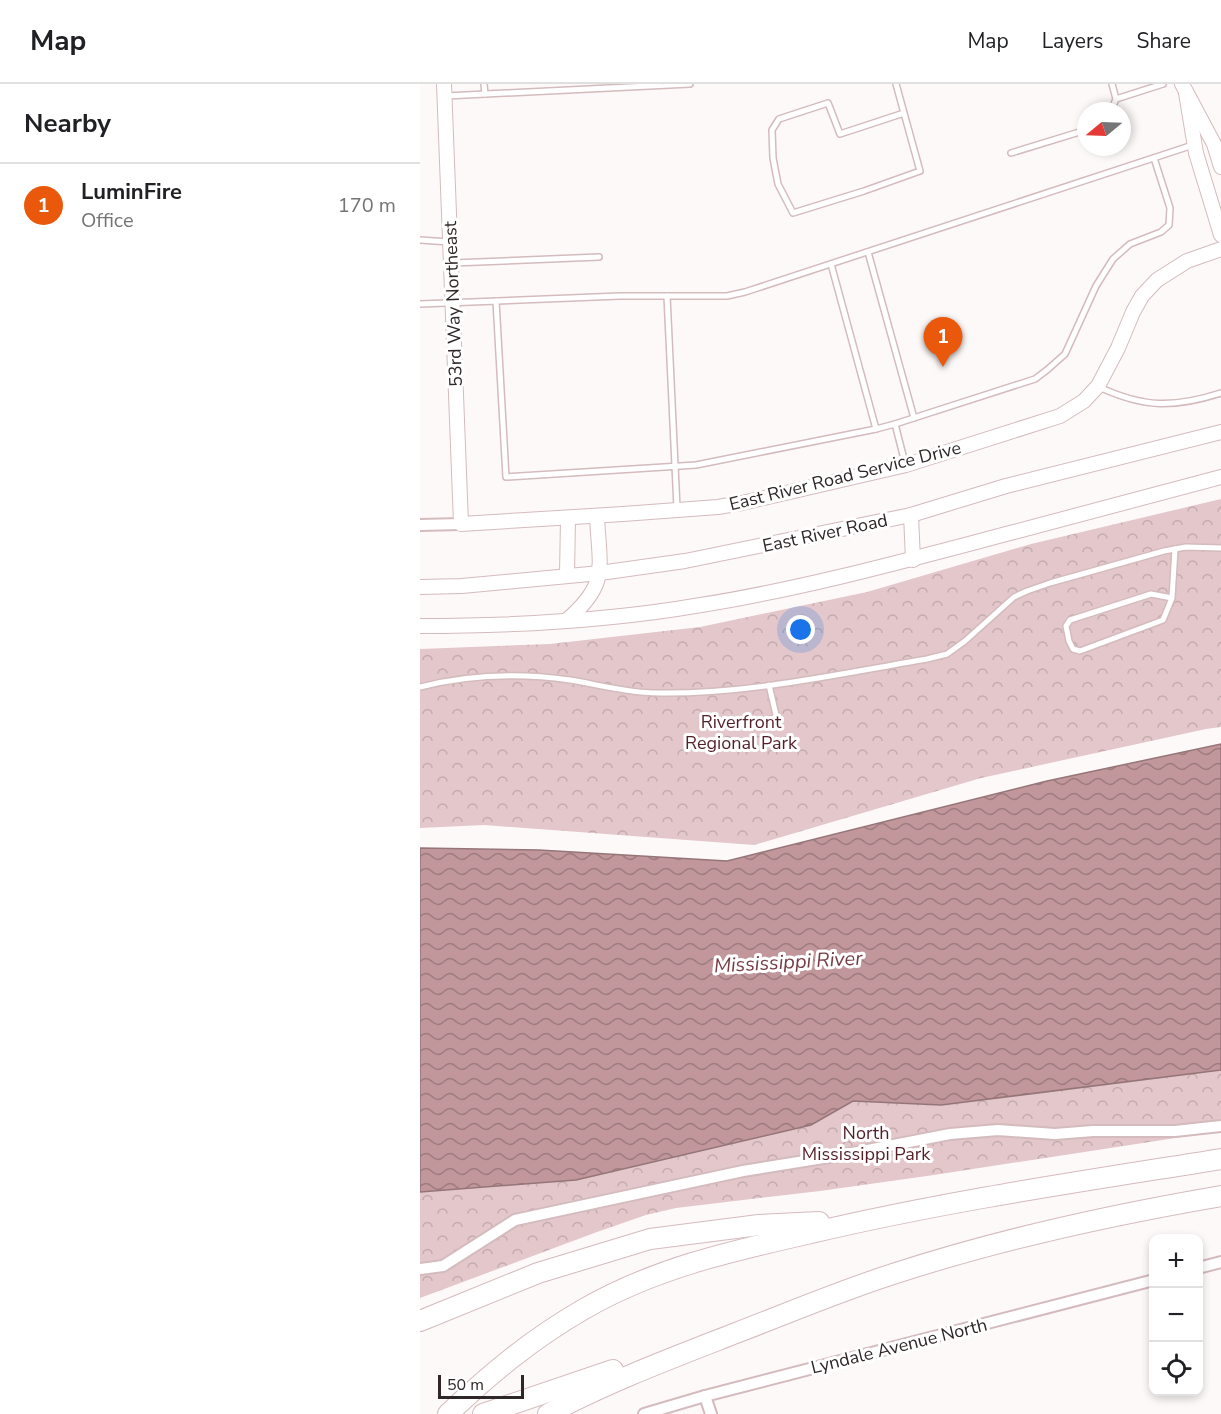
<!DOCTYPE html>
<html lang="en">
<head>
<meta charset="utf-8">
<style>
  :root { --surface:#fff; --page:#f6f6f6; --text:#202124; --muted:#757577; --line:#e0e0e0; --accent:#ea580c }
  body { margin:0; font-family:"Nunito Sans",sans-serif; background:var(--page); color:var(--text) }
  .controls { position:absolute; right:18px; bottom:18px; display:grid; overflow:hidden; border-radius:12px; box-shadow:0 3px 9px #0003 }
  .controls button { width:54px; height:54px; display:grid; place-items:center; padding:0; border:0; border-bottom:2px solid var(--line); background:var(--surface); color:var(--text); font:30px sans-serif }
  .compass { position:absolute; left:657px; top:18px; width:54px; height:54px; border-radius:50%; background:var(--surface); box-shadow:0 3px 9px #0003; rotate:251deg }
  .scale { position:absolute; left:18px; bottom:15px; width:86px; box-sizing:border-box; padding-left:6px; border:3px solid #2f2627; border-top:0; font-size:16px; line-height:21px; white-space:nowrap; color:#2f2627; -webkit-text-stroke:4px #fff; paint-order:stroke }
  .you { position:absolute; left:381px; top:546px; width:21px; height:21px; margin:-15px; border:4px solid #fff; border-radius:50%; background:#1a73e8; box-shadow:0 0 0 9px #1a73e833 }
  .badge { display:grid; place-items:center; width:39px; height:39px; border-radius:50%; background:var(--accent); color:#fff; font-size:20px; font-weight:700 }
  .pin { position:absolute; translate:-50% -50px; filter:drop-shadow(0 2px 3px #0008) }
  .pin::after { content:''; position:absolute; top:32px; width:21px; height:18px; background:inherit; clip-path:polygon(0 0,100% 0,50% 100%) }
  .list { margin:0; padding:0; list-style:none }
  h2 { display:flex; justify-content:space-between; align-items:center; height:78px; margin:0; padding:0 24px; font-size:26px }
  h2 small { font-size:20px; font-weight:400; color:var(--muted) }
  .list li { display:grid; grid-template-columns:39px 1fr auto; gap:18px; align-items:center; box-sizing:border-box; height:84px; padding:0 24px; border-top:2px solid var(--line) }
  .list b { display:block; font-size:22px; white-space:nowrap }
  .list p { margin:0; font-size:20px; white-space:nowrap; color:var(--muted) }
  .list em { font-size:20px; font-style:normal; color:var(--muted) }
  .icon { flex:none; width:33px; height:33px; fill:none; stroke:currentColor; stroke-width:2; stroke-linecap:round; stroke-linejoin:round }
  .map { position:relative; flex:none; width:801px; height:1330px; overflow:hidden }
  header { display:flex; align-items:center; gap:36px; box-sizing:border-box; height:84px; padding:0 30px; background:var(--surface); border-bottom:2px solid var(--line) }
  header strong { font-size:28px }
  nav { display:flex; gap:33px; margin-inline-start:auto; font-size:21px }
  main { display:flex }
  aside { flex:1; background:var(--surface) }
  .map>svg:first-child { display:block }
  .forest { fill:url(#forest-crowns) }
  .water { fill:url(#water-waves); stroke:#957578; stroke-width:1.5 }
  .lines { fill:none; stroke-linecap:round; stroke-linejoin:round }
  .service-casing { stroke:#d4bbbd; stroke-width:8 }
  .minor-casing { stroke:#d4bbbd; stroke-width:14 }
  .tertiary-casing { stroke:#d4bbbd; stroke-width:16 }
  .motorway-casing { stroke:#d4bbbd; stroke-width:22 }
  .service { stroke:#fff; stroke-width:5 }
  .minor { stroke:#fff; stroke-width:10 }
  .tertiary { stroke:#fff; stroke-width:14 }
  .motorway { stroke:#fff; stroke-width:20 }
  .labels { text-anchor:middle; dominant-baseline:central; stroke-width:6; stroke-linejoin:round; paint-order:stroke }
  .street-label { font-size:18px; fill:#2f2627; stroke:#fff }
  .park-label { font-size:18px; fill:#541e29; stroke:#fff }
  .water-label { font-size:20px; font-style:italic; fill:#773d46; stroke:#fff }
</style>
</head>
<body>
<header>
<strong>Map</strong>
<nav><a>Map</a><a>Layers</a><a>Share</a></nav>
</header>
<main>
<aside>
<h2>Nearby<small></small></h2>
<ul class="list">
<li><span class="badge">1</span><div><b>LuminFire</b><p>Office</p></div><em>170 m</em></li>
</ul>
</aside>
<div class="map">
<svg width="801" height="1330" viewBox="0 0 801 1330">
  <defs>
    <pattern id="forest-crowns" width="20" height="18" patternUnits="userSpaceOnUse" patternTransform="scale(1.5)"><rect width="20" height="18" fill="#e3c7ca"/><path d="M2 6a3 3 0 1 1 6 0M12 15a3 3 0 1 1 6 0" fill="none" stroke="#c3abae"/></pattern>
    <pattern id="water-waves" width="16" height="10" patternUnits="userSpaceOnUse" patternTransform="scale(1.5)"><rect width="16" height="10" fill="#c1979b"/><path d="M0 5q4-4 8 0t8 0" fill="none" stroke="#9d7b7e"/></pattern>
  </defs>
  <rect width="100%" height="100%" fill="#fef9f9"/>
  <g class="forest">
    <path d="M 801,415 L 801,643 L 786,645 L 561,694 L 334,761 L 64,741 L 0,744 L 0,565 L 130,560 L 280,543 L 447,508 L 611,460 Z"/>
    <path d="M 801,986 L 801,1047 L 514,1091 L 400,1107 L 256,1124 L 226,1131 L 177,1148 L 0,1214 L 0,1108 L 156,1096 L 391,1041 L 433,1017 L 521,1021 Z"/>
  </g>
  <path class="water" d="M 801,660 L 801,986 L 521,1021 L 433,1017 L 391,1041 L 156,1096 L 0,1108 L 0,764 L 119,766 L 307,777 L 627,697 Z"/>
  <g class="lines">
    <g class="service-casing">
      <g id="service">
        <path d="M 64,0 L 65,10"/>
        <path d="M 476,0 L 500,87 L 444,107 L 373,129 L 358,100 L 353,74 L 352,46 L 359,35 L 408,19 L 420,50 L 484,29"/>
        <path d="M 692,0 L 696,15 L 743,0"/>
        <path d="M 26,12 L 270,0"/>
        <path d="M 691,27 L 696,15"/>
        <path d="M 591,69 L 666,46"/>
        <path d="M 0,156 L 29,158"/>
        <path d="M 448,168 L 494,334"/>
        <path d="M 33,179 L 179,173"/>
        <path d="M 411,180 L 456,345 L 475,340 L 485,379"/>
        <path d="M 247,212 L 257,424"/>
        <path d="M 76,217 L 86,393 L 276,381 L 456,345"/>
        <path d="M 0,220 L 200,212 L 307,212 L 325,208 L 773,61"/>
        <path d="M 679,303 C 724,324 754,324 801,309"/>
        <path d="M 475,340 L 615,295 L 627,286 L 645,270 L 676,202 L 693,175 L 710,160 L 741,148 L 749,141 L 750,124 L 734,74"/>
        <path d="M 752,514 L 731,510 L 650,536 L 646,542 L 649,557 L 653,565 L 660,567 L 743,536 L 752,514 L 755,465"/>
        <path d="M 0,603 C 48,591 101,589 150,596 C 180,601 209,609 240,609 C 329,610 419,590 507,575 L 527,570 L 545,557 L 594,513 L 607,507 L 630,499 L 744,467 L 766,463 L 801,464"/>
        <path d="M 322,639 L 354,635 L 356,631 L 349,601"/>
      </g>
    </g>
    <g class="minor-casing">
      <g id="minor">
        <path d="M 0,441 L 41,440"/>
        <path d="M 778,1184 L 801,1178"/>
        <path d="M 0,1185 L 23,1182 L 95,1136 L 323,1087 L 422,1071 L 530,1050 L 578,1046 L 635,1050 L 673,1047 L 755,1047 L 801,1042"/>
        <path d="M 285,1312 L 291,1330"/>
        <path d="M 224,1330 L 285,1312 L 734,1196"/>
      </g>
    </g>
    <g class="tertiary-casing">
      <g id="tertiary">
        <path d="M 24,0 L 41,440 L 203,430 L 298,423 L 322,419 L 486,381 L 640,332 L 664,317 L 678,302 L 698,264 L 713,228 L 722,212 L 737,196 L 767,177 L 801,165"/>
        <path d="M 762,0 L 794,60 L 801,83"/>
        <path d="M 766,9 L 776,69 L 801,151"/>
        <path d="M 491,431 L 493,476"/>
        <path d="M 147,491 L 148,434"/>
        <path d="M 0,503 L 42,502 L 180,489 L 265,477 L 491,431 L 586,402 L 801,348"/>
        <path d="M 147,536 C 190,499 179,483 177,432"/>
        <path d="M 0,542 C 94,542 188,537 281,521 C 387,504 491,475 594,448 C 663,429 732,411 801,393"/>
      </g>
    </g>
    <g class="motorway-casing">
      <g id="motorway">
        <path d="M 0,1237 L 118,1189 L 230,1155 L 339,1141 L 399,1138"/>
        <path d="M 28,1330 C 71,1289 112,1255 164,1225 C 235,1184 312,1167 391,1149 C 526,1117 664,1097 801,1075"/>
        <path d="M 63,1330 L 193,1286"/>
        <path d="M 128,1330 C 188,1298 252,1274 316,1249 C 368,1229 420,1207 473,1190 C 580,1155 690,1131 801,1112"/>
      </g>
    </g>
    <use href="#service" class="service"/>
    <use href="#minor" class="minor"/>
    <use href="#tertiary" class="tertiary"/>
    <use href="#motorway" class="motorway"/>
  </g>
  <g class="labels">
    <g class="street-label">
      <text transform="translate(33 220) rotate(-92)">53rd Way Northeast</text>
      <text transform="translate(425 392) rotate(-14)">East River Road Service Drive</text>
      <text transform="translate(405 449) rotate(-12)">East River Road</text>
      <text transform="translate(479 1262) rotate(-14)">Lyndale Avenue North</text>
    </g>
    <g class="park-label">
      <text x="321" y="638">Riverfront<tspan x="321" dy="21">Regional Park</tspan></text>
      <text x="446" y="1049">North<tspan x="446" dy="21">Mississippi Park</tspan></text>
    </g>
    <g class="water-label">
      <text transform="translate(368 878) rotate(-3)">Mississippi River</text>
    </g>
  </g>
</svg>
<div class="controls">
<button>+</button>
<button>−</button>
<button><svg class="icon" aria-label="locate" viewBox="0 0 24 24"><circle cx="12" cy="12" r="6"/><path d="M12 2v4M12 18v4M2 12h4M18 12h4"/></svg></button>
</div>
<svg class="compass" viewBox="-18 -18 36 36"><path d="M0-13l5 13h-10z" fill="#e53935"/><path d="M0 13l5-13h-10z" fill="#757577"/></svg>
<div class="scale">50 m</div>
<div class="you"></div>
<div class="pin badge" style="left:523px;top:283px">1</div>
</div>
</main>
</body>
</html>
